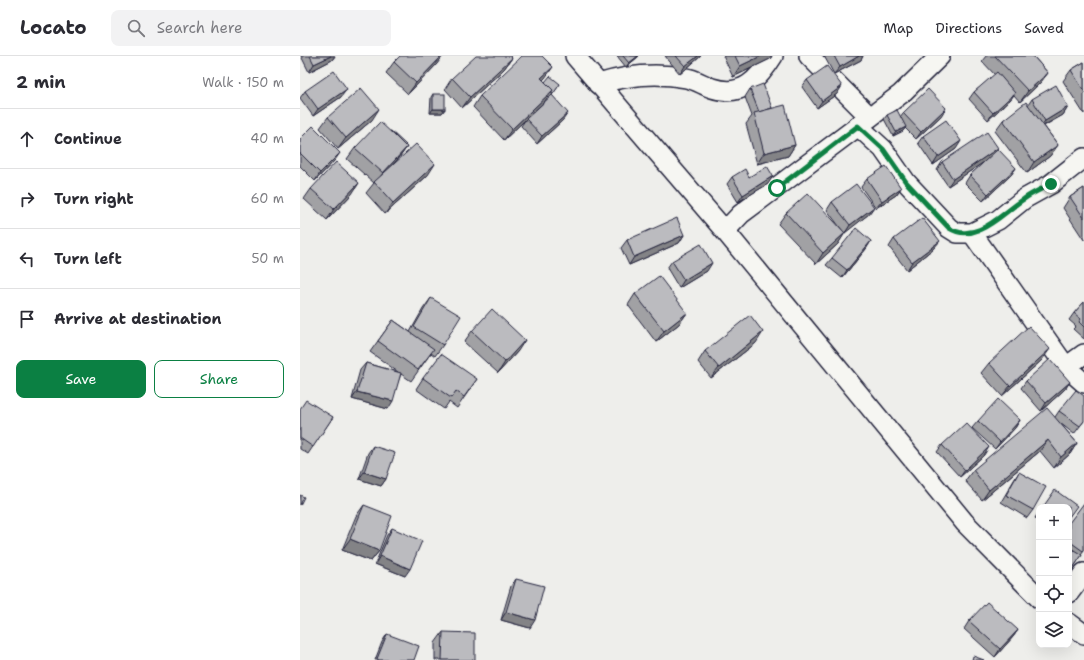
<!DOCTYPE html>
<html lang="en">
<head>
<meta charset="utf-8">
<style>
  :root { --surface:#fff; --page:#f2f2f3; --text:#2b2b33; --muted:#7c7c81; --line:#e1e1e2; --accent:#0b8043 }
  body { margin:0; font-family:"Shantell Sans",sans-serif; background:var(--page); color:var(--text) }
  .controls { position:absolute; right:12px; bottom:12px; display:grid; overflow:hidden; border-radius:8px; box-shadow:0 4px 16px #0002 }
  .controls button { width:36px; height:36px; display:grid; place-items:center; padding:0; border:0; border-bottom:1px solid var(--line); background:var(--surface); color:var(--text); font:20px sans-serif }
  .stop { position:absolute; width:12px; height:12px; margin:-9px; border:3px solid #0b8043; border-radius:50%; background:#fff }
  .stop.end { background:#0b8043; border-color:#fff; box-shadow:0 1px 4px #0008 }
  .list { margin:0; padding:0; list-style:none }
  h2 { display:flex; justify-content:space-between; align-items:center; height:52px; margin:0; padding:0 16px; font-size:17px }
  h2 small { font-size:13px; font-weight:400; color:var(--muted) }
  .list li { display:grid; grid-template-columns:26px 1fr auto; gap:12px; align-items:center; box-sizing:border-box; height:60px; padding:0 16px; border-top:1px solid var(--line) }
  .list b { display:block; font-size:15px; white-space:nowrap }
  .list em { font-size:13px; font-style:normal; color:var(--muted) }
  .actions { display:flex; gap:8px; padding:12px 16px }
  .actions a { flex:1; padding:9px 0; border:1px solid var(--accent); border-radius:8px; text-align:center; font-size:14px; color:var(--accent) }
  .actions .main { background:var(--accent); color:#fff }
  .icon { flex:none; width:22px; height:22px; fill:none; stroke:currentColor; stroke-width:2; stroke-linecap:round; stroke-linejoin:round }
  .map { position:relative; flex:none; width:784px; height:604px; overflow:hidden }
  header { display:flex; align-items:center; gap:24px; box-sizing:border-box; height:56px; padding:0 20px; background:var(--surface); border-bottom:1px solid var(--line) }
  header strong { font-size:19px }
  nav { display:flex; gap:22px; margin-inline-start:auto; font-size:14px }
  .search { width:280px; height:36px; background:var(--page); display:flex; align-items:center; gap:10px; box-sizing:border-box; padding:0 14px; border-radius:8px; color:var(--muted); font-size:15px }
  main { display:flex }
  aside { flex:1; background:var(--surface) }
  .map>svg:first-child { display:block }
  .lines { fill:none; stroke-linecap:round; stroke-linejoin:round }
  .minor-casing { stroke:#22223b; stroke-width:22 }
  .minor { stroke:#f6f6f2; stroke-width:19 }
  .wall { fill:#a1a1a4; stroke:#22223b }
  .shaded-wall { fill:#838386; stroke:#22223b }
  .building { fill:#bbbbbf; stroke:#22223b }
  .route { stroke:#0b8043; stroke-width:5 }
</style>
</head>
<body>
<header>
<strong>Locato</strong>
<div class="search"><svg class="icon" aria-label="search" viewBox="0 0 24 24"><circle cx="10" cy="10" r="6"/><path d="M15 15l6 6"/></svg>Search here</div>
<nav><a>Map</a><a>Directions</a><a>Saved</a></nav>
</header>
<main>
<aside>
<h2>2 min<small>Walk · 150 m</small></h2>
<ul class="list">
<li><svg class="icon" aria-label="ahead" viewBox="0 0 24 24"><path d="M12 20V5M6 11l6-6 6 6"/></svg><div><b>Continue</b></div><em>40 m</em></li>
<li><svg class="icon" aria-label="right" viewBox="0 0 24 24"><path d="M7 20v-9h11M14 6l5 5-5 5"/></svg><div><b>Turn right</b></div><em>60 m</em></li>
<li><svg class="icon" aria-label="left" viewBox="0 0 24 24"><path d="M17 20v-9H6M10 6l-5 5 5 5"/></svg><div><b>Turn left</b></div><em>50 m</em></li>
<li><svg class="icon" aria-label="arrive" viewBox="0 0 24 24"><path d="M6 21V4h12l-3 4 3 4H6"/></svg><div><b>Arrive at destination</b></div></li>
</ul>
<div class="actions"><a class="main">Save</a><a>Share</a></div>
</aside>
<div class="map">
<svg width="784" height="604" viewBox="0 0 784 604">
  <rect width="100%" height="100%" fill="#eeeeeb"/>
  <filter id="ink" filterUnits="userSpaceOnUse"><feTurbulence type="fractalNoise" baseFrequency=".025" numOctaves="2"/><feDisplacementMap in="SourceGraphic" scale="8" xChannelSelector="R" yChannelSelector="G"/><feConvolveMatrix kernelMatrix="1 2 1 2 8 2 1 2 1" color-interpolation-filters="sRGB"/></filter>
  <g filter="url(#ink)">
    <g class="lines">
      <g class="minor-casing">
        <g id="minor">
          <path d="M 275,0 L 425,175 L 665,467 L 739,542"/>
          <path d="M 509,0 L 570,61"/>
          <path d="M 298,28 C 328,19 356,16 386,22 C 395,23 403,29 412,32 C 442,42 458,24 473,0"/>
          <path d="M 558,70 L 583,93 L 606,126 L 649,172 L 657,177 L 672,177 L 698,164 L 724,143 L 751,128 L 784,102"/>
          <path d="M 425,175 L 441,158 L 601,38 L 640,0"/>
          <path d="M 672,177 L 766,311 L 784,327"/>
          <path d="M 766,311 L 784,298"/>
          <path d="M 769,537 L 784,517"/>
          <path d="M 769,567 L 784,578"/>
        </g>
      </g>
      <use href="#minor" class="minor"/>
    </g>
    <g class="wall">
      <path d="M 1,0 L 35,0 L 32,4 L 9,16 Z"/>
      <path d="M 317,0 L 339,0 L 326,11 Z"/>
      <path d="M 365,0 L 401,0 L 380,18 Z"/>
      <path d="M 423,0 L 472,0 L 470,3 L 433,21 Z"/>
      <path d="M 524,0 L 563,0 L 561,4 L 534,18 Z"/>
      <path d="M 686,0 L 733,0 L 748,17 L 740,27 L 720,46 L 714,39 L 710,44 L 688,64 L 669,43 L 674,36 L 695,19 L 682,5 Z"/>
      <path d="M 212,2 L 204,13 L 162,52 L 145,33 L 152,22 Z"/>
      <path d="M 94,6 L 137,8 L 108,38 L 86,17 Z"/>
      <path d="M 784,6 L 784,58 L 763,25 L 771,14 Z"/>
      <path d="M 245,22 L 243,24 L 245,26 L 260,28 L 250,42 L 248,40 L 245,45 L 204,84 L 173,51 L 180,40 Z"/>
      <path d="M 507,24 L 537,38 L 517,52 L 502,31 Z"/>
      <path d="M 450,33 L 472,52 L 495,89 L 488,100 L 457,108 L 446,68 L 452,60 L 445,41 Z"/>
      <path d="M 5,35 L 41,41 L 13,60 L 0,42 Z"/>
      <path d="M 133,38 L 145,53 L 142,57 L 130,57 L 131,41 Z"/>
      <path d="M 732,43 L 768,51 L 763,59 L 744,70 L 758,89 L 750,100 L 727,117 L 695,75 L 703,64 L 728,49 Z"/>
      <path d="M 603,57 L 641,60 L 616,83 L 605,72 L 603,75 L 593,80 L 584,63 L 587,59 L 600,61 Z"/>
      <path d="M 28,61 L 72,64 L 38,93 L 20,72 Z"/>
      <path d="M 226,63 L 263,64 L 237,88 L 221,70 Z"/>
      <path d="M 623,80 L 656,93 L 633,109 L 618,87 Z"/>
      <path d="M 0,83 L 35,104 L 15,125 L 0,110 Z"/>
      <path d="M 106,90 L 107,91 L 99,102 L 93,109 L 128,119 L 85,158 L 66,137 L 74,127 L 47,103 L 55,92 Z"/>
      <path d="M 698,92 L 696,95 L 716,112 L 711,119 L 683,145 L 665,127 L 670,119 L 687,104 L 648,130 L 637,114 L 642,106 Z"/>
      <path d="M 432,121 L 449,121 L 468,128 L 438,146 L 427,128 Z"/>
      <path d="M 567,123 L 601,132 L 596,139 L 576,152 L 561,131 Z"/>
      <path d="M 784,132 L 784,184 L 763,152 L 770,141 Z"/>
      <path d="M 11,133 L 52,138 L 27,164 L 4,143 Z"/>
      <path d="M 532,146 L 569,158 L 545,176 L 538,188 L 516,208 L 478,168 L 486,157 L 542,174 L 527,154 Z"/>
      <path d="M 384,179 L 379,187 L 329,209 L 321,192 L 327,184 Z"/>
      <path d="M 594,183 L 634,192 L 607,214 L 589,191 Z"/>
      <path d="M 571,185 L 566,193 L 542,222 L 526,209 L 532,202 Z"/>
      <path d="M 372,205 L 407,215 L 379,232 L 367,212 Z"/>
      <path d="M 335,238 L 387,257 L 379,268 L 356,286 L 328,249 Z"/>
      <path d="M 131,242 L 143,289 L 135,300 L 131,297 L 111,325 L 101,318 L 88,353 L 52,343 L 60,314 L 66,307 L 98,316 L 70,296 L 93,264 L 110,276 L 123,253 Z"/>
      <path d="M 784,246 L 784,283 L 773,273 L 776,270 L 769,264 L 774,257 Z"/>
      <path d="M 172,275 L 218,295 L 198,317 L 164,286 Z"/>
      <path d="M 456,287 L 411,322 L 398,306 L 405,295 Z"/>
      <path d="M 742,304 L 702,340 L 681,317 L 689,307 Z"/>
      <path d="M 123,322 L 177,323 L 157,352 L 149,346 L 144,353 L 116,333 Z"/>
      <path d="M 726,325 L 770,326 L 765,333 L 741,355 L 721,332 Z"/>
      <path d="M 0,353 L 33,361 L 8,398 L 0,393 Z"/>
      <path d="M 759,355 L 784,365 L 774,378 L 760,367 L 777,387 L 770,398 L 754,412 L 740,395 L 682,444 L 665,425 L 673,414 L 755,361 Z"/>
      <path d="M 720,364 L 715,372 L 695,393 L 672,372 L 678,365 Z"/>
      <path d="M 642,389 L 684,399 L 660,421 L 637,396 Z"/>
      <path d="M 73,390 L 86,423 L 81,430 L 59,423 L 68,397 Z"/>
      <path d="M 719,416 L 733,454 L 727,462 L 701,446 L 714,424 Z"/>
      <path d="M 64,449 L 79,495 L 71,505 L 42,494 L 56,460 Z"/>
      <path d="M 739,456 L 739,465 L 735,462 Z"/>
      <path d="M 769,467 L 784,494 L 781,498 L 782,499 L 769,518 Z"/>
      <path d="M 92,472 L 105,520 L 75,508 L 87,479 Z"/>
      <path d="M 216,523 L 230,572 L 201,564 L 211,530 Z"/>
      <path d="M 669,565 L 718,574 L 713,581 L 695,601 L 664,573 Z"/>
      <path d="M 143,576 L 175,604 L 135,604 L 135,587 Z"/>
      <path d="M 87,578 L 114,604 L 75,604 L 82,586 Z"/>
    </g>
    <g class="shaded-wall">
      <path d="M 31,0 L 35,0 L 32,4 L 9,16 L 14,8 Z"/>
      <path d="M 142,0 L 143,0 L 137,8 L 108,38 L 116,27 Z"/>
      <path d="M 338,0 L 339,0 L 326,11 L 329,7 Z"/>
      <path d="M 398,0 L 401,0 L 380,18 L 385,10 Z"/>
      <path d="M 461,0 L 472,0 L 470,3 L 433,21 L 440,10 Z"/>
      <path d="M 559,0 L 563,0 L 561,4 L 534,18 L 540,11 Z"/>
      <path d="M 212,2 L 204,13 L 162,52 L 170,41 Z"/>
      <path d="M 253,11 L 245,22 L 234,33 L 241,22 Z"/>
      <path d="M 748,17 L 740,27 L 720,46 L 728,35 Z"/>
      <path d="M 542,30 L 537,38 L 517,52 L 522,45 Z"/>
      <path d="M 47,33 L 41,41 L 13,60 L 18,53 Z"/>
      <path d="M 253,34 L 245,45 L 204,84 L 212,73 Z"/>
      <path d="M 715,37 L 710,44 L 688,64 L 693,57 Z"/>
      <path d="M 768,51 L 763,59 L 739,72 L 745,65 Z"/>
      <path d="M 646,52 L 641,60 L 616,83 L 621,76 Z"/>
      <path d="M 79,53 L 72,64 L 38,93 L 46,82 Z"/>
      <path d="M 133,53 L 145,53 L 142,57 L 130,57 Z"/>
      <path d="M 268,57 L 263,64 L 237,88 L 242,80 Z"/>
      <path d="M 606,71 L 603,75 L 593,80 L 596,76 Z"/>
      <path d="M 661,85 L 656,93 L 633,109 L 638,101 Z"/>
      <path d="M 495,89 L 488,100 L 457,108 L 464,97 Z"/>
      <path d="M 758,89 L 750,100 L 727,117 L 734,106 Z"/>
      <path d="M 107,91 L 99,102 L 75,128 L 83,117 Z"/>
      <path d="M 698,92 L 693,100 L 648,130 L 653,123 Z"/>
      <path d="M 40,97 L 35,104 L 15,125 L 20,117 Z"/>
      <path d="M 135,108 L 128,119 L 85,158 L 93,147 Z"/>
      <path d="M 716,112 L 711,119 L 683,145 L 688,138 Z"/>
      <path d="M 473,120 L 468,128 L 438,146 L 443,139 Z"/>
      <path d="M 59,127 L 52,138 L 27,164 L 34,153 Z"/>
      <path d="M 601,132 L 596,139 L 576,152 L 582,145 Z"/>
      <path d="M 574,151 L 569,158 L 545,177 L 550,169 Z"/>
      <path d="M 545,177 L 538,188 L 516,208 L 523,197 Z"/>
      <path d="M 384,179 L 379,187 L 329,209 L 334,201 Z"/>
      <path d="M 571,185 L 566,193 L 542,222 L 547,214 Z"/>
      <path d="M 640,185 L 634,192 L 607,214 L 612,206 Z"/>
      <path d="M 412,207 L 407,215 L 379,232 L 384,224 Z"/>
      <path d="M 387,257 L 379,268 L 356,286 L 364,275 Z"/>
      <path d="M 463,276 L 456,287 L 411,322 L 419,312 Z"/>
      <path d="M 225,284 L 218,295 L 198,317 L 205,306 Z"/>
      <path d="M 750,293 L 742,304 L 702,340 L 710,330 Z"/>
      <path d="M 770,326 L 765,333 L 741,355 L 746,347 Z"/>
      <path d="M 57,336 L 93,345 L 88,353 L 52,343 Z"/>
      <path d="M 720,364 L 715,372 L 695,393 L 700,386 Z"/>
      <path d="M 748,384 L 740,395 L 682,444 L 689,434 Z"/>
      <path d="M 777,387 L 770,398 L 754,412 L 761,401 Z"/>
      <path d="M 689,391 L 684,399 L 660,421 L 665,414 Z"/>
      <path d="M 64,416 L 86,423 L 81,430 L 59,423 Z"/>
      <path d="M 50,483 L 79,495 L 71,505 L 42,494 Z"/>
      <path d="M 80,500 L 110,513 L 105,520 L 75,508 Z"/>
      <path d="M 206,556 L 235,564 L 230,572 L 201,564 Z"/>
      <path d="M 718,574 L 713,581 L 695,601 L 700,593 Z"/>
    </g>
    <g class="building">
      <path d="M 10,0 L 31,0 L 14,8 Z"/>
      <path d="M 100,0 L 142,0 L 116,27 L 94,6 Z"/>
      <path d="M 176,0 L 210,0 L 212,2 L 170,41 L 152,22 Z"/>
      <path d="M 222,0 L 242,0 L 253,11 L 241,22 L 253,34 L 212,73 L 180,40 Z"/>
      <path d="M 323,0 L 338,0 L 329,7 Z"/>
      <path d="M 376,0 L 398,0 L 385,10 Z"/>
      <path d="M 435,0 L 461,0 L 440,10 Z"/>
      <path d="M 534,0 L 559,0 L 540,11 Z"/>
      <path d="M 695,0 L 733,0 L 748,17 L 728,35 Z"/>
      <path d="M 784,6 L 784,35 L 771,14 Z"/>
      <path d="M 527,10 L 542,30 L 522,45 L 507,24 Z"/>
      <path d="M 34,15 L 47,33 L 18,53 L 5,35 Z"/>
      <path d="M 697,16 L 715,37 L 693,57 L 674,36 Z"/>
      <path d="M 250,20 L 260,28 L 253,38 L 251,37 L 253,34 L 245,26 Z"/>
      <path d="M 463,28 L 472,52 L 459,56 L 450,33 Z"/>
      <path d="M 756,29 L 768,51 L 745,65 L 732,43 Z"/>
      <path d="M 61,32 L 79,53 L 46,82 L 28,61 Z"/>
      <path d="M 628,33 L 646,52 L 621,76 L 603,57 Z"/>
      <rect x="133" y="38" width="12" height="15"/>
      <path d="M 252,39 L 268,57 L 242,80 L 226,63 Z"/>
      <path d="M 726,46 L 758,89 L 734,106 L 703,64 Z"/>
      <path d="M 485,49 L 495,89 L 464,97 L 454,57 Z"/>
      <path d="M 597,54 L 606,71 L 596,76 L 587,59 Z"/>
      <path d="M 646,64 L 661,85 L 638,101 L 623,80 Z"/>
      <path d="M 80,66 L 107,91 L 83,117 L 55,92 Z"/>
      <path d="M 13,70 L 40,97 L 20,117 L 0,97 L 0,83 Z"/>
      <path d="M 90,75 L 91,75 L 106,89 L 105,90 Z"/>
      <path d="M 687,76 L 698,92 L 653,123 L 642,106 Z"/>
      <path d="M 116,88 L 135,108 L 93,147 L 74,126 Z"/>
      <path d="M 698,93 L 716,112 L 688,138 L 670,119 Z"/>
      <path d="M 36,106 L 59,127 L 34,153 L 11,133 Z"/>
      <path d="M 467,110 L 473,120 L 443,139 L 432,121 L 445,113 L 449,121 Z"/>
      <path d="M 586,110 L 601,132 L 582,145 L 567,123 Z"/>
      <path d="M 556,128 L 574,151 L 550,169 L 532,146 Z"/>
      <path d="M 784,132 L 784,162 L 770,141 Z"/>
      <path d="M 508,137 L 545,177 L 523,197 L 486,157 Z"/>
      <path d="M 377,162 L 384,179 L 334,201 L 327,184 Z"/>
      <path d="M 622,162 L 640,185 L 612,206 L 594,183 Z"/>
      <path d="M 556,172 L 571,185 L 547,214 L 532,202 Z"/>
      <path d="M 401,188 L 412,207 L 384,224 L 372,205 Z"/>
      <path d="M 359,220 L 387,257 L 364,275 L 335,238 Z"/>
      <path d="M 131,242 L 161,260 L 143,289 L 114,271 Z"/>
      <path d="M 784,246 L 784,271 L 779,266 L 781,263 L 774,257 Z"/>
      <path d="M 192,253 L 225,284 L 205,306 L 172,275 Z"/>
      <path d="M 450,259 L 463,276 L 419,312 L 405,295 Z"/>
      <path d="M 93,264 L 134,293 L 118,314 L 78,285 Z"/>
      <path d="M 729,270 L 750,293 L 710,330 L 689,307 Z"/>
      <path d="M 141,298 L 177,323 L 164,341 L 156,335 L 151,342 L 123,322 Z"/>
      <path d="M 750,303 L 770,326 L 746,347 L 726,325 Z"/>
      <path d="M 66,307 L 101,317 L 93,345 L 57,336 Z"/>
      <path d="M 776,334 L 784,340 L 784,365 L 780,370 L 759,355 Z"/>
      <path d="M 698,343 L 720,364 L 700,386 L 678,365 Z"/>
      <path d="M 6,344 L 33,361 L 13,391 L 0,382 L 0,353 Z"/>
      <path d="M 747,352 L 777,387 L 761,401 L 748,384 L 689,434 L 673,414 Z"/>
      <path d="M 666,367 L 689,391 L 665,414 L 642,389 Z"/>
      <path d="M 73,390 L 95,397 L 86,423 L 64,416 Z"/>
      <path d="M 719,416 L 746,431 L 733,454 L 706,439 Z"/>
      <path d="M 755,434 L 777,450 L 769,461 L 769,451 L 743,451 Z"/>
      <path d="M 0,439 L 4,441 L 0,449 Z"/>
      <path d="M 784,447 L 784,494 L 783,495 L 769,485 L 769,467 Z"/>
      <path d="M 64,449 L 92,460 L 79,495 L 50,483 Z"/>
      <path d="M 92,472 L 122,485 L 110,513 L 80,500 Z"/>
      <path d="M 769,491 L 782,499 L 773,512 L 769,510 Z"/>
      <path d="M 216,523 L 244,530 L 235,564 L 206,556 Z"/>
      <path d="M 687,546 L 718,574 L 700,593 L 669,565 Z"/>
      <path d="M 143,576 L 175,577 L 175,604 L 142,604 Z"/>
      <path d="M 87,578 L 119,590 L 114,604 L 79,604 L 77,603 Z"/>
      <path d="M 673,600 L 684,604 L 672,604 Z"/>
    </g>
  </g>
  <g class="lines" filter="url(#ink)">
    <path class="route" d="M 477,132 L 558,70 L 583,93 L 606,126 L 649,172 C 676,189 702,157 724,143 C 732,137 742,133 751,128"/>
  </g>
</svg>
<div class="controls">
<button>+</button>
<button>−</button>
<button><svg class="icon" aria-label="locate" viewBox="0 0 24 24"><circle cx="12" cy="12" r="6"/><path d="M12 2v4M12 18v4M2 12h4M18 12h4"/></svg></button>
<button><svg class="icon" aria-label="layers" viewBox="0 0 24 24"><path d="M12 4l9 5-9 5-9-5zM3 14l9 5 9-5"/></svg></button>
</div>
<div class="stop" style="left:477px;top:132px"></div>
<div class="stop end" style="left:751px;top:128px"></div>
</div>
</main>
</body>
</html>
